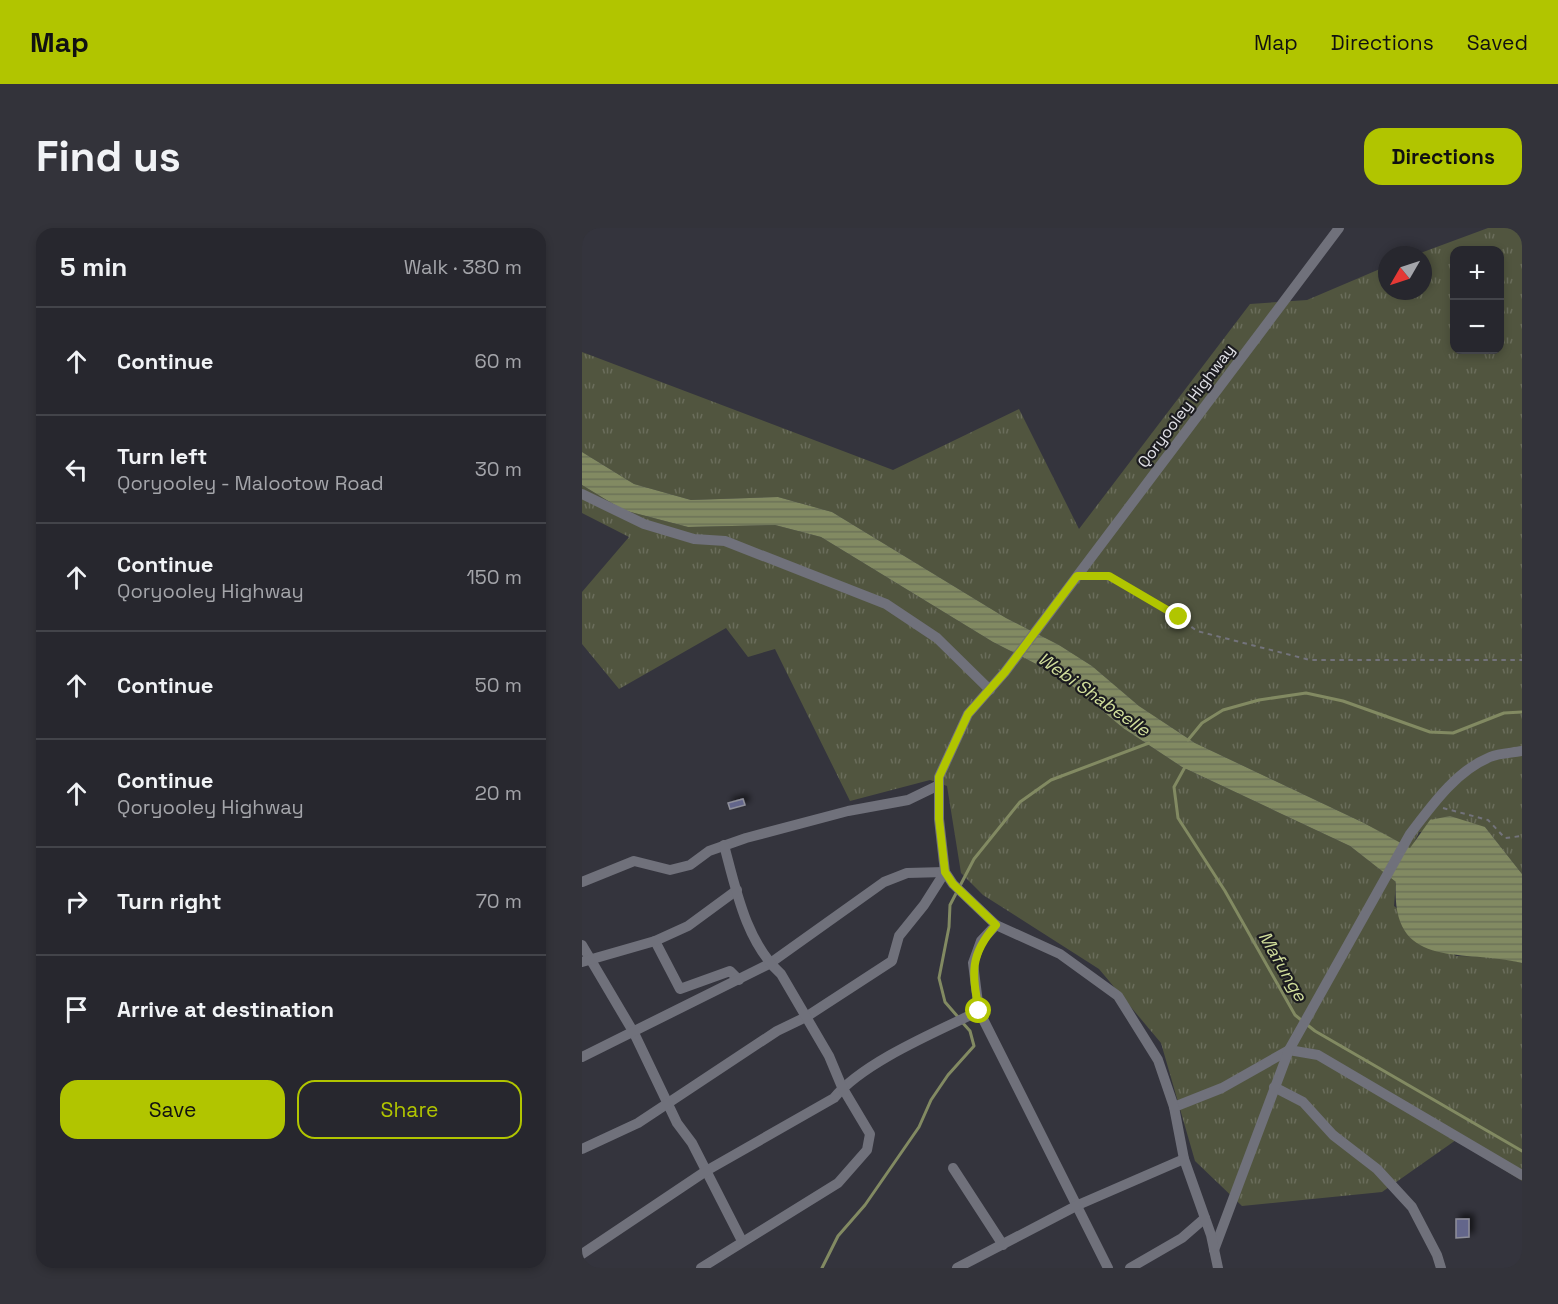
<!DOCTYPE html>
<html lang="en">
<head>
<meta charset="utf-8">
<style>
  :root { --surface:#27272e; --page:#33333a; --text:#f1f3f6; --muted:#a4a5aa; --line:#43444a; --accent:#b1c500 }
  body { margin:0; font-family:"Space Grotesk",sans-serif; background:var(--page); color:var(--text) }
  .controls { position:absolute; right:18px; top:18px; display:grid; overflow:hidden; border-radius:12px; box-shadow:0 3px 9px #0003 }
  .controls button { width:54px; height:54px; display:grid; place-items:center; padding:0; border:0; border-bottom:2px solid var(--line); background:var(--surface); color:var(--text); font:30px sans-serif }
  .compass { position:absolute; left:796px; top:18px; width:54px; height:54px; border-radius:50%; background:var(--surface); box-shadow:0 3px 9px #0003; rotate:231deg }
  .stop { position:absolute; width:18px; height:18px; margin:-14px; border:4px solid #b1c500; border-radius:50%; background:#fff }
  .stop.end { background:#b1c500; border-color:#fff; box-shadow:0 2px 6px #0008 }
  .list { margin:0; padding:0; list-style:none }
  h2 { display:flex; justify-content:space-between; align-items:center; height:78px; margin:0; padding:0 24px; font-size:26px }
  h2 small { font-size:20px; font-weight:400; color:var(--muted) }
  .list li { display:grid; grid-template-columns:39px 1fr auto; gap:18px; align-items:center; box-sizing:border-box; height:108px; padding:0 24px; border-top:2px solid var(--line) }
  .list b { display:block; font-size:22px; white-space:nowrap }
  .list p { margin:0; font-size:20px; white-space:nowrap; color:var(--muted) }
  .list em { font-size:20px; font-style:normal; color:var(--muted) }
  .actions { display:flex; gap:12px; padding:18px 24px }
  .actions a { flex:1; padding:14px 0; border:2px solid var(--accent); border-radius:18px; text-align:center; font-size:21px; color:var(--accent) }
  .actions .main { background:var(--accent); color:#111 }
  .icon { flex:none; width:33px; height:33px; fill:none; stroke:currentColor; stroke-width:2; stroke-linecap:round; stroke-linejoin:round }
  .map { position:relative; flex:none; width:940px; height:1040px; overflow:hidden; border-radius:18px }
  header { display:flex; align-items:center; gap:36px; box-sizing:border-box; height:84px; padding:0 30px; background:var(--accent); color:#111 }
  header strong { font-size:28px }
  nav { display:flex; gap:33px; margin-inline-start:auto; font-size:21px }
  .intro { display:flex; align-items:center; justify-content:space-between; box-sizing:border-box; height:144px; padding:0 36px }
  h1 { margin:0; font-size:42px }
  .button { padding:15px 27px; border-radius:18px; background:var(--accent); color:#111; font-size:21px; font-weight:700 }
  main { display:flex; gap:36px; padding:0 36px }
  aside { flex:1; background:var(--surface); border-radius:18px; box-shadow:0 3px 9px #0003 }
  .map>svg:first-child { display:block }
  .grass { fill:url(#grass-tufts); fill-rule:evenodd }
  .water { fill:url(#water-rules) }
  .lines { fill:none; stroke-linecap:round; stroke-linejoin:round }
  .stream { stroke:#828a62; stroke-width:3 }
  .building { fill:#64668b; stroke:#8e8f9a; stroke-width:1.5; filter:url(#shadow) }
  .path { stroke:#73737b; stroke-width:2; stroke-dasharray:4.5 4.5; stroke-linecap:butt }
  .minor { stroke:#70717b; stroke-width:10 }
  .route { stroke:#b1c500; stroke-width:8 }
  .labels { text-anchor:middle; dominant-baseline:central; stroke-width:4.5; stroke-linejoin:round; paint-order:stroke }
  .street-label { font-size:16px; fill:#e1e1e7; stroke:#1c1c20 }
  .water-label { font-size:18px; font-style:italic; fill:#d1de9b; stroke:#1c1c20 }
</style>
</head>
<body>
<header>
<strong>Map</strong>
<nav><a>Map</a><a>Directions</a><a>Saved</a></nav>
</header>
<div class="intro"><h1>Find us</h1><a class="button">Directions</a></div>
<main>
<aside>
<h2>5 min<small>Walk · 380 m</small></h2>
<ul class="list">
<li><svg class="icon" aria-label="ahead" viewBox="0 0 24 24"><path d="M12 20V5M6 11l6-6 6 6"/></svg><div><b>Continue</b></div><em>60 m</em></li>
<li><svg class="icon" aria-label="left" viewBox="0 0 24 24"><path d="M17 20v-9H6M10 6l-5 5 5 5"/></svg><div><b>Turn left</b><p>Qoryooley - Malootow Road</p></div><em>30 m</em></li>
<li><svg class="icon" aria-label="ahead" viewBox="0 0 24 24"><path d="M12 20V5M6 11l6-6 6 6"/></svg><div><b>Continue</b><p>Qoryooley Highway</p></div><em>150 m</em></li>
<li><svg class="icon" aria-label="ahead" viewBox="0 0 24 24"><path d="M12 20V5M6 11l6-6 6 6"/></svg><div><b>Continue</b></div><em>50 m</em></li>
<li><svg class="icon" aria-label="ahead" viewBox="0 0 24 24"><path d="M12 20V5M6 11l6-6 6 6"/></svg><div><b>Continue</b><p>Qoryooley Highway</p></div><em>20 m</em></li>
<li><svg class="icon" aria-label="right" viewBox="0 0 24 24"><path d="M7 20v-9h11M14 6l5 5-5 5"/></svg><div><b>Turn right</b></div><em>70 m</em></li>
<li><svg class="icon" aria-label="arrive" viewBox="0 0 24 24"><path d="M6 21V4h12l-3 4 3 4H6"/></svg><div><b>Arrive at destination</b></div></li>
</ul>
<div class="actions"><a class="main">Save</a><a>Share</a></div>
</aside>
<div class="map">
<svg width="940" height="1040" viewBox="0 0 940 1040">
  <defs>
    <pattern id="grass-tufts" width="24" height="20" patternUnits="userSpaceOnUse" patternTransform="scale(1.5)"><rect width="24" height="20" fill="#51553f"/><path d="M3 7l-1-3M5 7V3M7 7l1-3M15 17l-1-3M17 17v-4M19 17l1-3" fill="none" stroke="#6a6d5b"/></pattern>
    <pattern id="water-rules" width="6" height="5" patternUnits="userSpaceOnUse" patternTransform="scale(1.5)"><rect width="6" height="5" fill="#828a62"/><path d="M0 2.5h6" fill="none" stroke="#6c7258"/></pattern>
    <filter id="shadow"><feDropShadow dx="4.5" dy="-4.5" stdDeviation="3" flood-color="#0009"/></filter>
  </defs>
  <rect width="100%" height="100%" fill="#34343d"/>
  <g class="grass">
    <path d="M 906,0 L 940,0 L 940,646 L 903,599 L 837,604 L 829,621 L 782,595 L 613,515 L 557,478 L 510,438 L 477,417 L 424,390 L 250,284 L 196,269 L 109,272 L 52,256 L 0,224 L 0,124 L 311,242 L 437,181 L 497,301 L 668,76 L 725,72 L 805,38 L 805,63 L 841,63 L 841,27 L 833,27 ZM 873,22 L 918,22 L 918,122 L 873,122 Z"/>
    <path d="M 0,257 L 41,282 L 106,299 L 193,297 L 239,309 L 411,414 L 464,441 L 493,460 L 541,500 L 600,539 L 768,618 L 814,654 L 812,678 L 874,728 L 916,729 L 940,735 L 940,953 L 874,912 L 800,964 L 660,978 L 613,933 L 579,815 L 517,741 L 401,667 L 379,645 L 365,558 L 348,552 L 268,573 L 193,421 L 166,429 L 144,400 L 37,461 L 0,416 L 0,364 L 47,309 L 0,285 Z"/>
  </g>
  <path class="water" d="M 0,224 L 52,256 L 109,272 L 196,269 L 250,284 L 424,390 L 477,417 L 510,438 L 557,478 L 613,515 L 782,595 L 828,620 L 848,592 L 868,588 L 903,599 L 940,646 L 940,735 C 879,720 808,744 814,654 L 768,618 L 600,539 L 541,500 L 493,460 L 464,441 L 411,414 L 239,309 L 193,297 L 106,299 L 41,282 L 0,257 Z"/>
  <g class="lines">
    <g class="stream">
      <path d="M 606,512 L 620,495 L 641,482 L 677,472 L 724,465 L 761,473 L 848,504 L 871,505 L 922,485 L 940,484"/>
      <path d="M 603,539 L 592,559 L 596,590 L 643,663 L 713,787 L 733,803 L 940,923"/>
      <path d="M 376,789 L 363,774 L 357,750 L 367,699 L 368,677 L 392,631 L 438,574 L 469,552 L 567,515"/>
      <path d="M 240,1040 L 256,1008 L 283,977 L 337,899 L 349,872 L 366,847 L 392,818 L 388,803 L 380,794"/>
    </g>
  </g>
  <g class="building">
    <path d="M 161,571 L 163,577 L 148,581 L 146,575 Z"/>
    <path d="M 874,991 L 887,991 L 887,1009 L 874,1010 Z"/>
  </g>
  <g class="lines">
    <g class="path">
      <path d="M 507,348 L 527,348 L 578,376 L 615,403 L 728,432 L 940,432"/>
      <path d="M 861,580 L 906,592 L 923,610 L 940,608"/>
    </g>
    <g class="minor">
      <path d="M 0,266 L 62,296 L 112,311 L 143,313 L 304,376 L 355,410 L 408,462"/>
      <path d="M 0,654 L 52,633 L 88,642 L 108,637 L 127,623 L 164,610 L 266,583 L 326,572 L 357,557"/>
      <path d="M 414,697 L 399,713 L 391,735 L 397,783 L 526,1040"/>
      <path d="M 73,713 L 98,761 L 148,743 L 157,752"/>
      <path d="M 0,717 L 52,805 L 95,895 L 110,915 L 160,1013"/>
      <path d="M 0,734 L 73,713 L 106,698 L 155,662"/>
      <path d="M 0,829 L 187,736 L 302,654 L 325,645 L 363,644"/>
      <path d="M 692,859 L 721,874 L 751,907 L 795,941 L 830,979 L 855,1027 L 859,1040"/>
      <path d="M 592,879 L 640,860 L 707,822 L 736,827 L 940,947"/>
      <path d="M 0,921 L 56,895 L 195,803 L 224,789 L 310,733 L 317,708 L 342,677 L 363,644"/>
      <path d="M 371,940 L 421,1017"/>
      <path d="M 632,1022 L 707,822 L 828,606 C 850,577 874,543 908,529 C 918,525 930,525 940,523"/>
      <path d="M 0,1026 L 124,943 L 252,870 C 281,834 356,803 397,783"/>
      <path d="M 119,1040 L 256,955 L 285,922 L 288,906 L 260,859 L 247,828 L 199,746 C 164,714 154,662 142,617"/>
      <path d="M 375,1040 L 496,977 L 602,931"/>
      <path d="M 548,1040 L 600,1010 L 623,990"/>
      <path d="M 636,1040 L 629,1007 L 602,931 L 592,879 L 576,832 L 536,768 L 478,726 L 414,697 L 371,656 L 363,644 L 357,591 L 357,549 L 386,486 L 423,444 L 757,0"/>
    </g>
  </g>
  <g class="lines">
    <path class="route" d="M 397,783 C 390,745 387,727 414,697 L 371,656 L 363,644 L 357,591 L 357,549 L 386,486 L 423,444 L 495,348 L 527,348 L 597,389"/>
  </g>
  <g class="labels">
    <g class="street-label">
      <text transform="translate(604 178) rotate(-53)">Qoryooley Highway</text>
    </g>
    <g class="water-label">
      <text transform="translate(512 466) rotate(35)">Webi Shabeelle</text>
      <text transform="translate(701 738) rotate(60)">Mafunge</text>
    </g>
  </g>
</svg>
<div class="controls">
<button>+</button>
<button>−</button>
</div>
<svg class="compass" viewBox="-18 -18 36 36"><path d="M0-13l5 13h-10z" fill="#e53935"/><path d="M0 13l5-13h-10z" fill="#a4a5aa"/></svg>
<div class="stop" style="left:397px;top:783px"></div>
<div class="stop end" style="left:597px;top:389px"></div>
</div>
</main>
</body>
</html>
